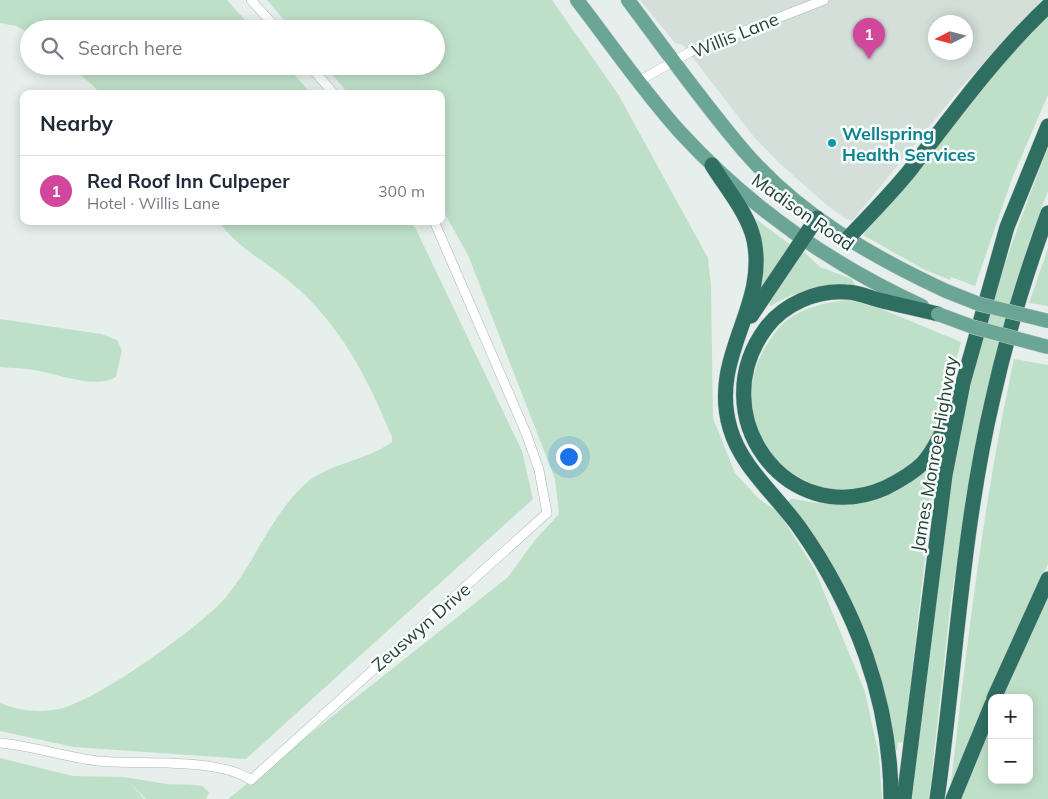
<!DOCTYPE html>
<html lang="en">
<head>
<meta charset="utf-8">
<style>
  :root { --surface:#fff; --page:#f2f2f3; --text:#1f2937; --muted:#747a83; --line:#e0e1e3; --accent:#7f5249 }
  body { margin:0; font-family:Mulish,sans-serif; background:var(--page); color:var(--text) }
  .controls { position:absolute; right:15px; bottom:15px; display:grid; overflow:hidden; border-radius:10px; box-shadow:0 2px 12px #0003 }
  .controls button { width:45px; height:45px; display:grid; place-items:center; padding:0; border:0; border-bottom:1px solid var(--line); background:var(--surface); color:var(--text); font:25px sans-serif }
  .compass { position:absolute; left:928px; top:15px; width:45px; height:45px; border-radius:50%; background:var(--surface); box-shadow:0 2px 12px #0003; rotate:264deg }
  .you { position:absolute; left:568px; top:456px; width:18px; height:18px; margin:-12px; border:4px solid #fff; border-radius:50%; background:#1a73e8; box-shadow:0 0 0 8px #1a73e833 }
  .badge { display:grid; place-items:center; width:32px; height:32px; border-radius:50%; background:var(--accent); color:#fff; font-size:16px; font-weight:700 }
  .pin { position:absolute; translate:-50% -41px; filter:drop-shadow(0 1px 2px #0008) }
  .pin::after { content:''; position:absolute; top:26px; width:18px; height:15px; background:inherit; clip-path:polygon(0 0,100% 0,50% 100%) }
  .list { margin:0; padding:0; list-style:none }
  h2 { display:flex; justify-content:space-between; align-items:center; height:65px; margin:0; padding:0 20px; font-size:21px }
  h2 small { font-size:16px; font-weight:400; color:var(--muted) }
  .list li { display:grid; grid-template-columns:32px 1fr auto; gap:15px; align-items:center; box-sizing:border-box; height:70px; padding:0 20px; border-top:1px solid var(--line) }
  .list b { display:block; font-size:19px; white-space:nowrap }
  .list p { margin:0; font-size:16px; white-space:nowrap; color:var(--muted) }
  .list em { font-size:16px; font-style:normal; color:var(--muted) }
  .icon { flex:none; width:28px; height:28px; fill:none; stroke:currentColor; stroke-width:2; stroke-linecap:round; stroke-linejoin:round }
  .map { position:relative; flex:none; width:1048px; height:799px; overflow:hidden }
  .search { position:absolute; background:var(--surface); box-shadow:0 2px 12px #0003; left:20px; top:20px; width:425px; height:55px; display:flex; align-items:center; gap:12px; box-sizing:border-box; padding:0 18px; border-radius:28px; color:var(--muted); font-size:19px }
  .panel { position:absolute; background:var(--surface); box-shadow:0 2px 12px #0003; left:20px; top:90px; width:425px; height:135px; border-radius:10px }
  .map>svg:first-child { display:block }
  .built { fill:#d4dfda; fill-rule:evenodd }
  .green { fill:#bfe0c8 }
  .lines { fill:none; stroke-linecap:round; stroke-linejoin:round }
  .street-casing { stroke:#a8b8b2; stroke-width:10 }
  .primary-casing { stroke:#c2cac8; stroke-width:15 }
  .highway-casing { stroke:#c2cac8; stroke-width:16 }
  .street { stroke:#fff; stroke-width:9 }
  .primary { stroke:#6aa596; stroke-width:14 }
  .highway { stroke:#2f6f62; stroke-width:15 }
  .primary-bridge-casing { stroke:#c2cac8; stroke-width:15; stroke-linecap:butt }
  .primary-bridge { stroke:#6aa596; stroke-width:14 }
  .culture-dot { fill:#0f9aa8; stroke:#f7fbf9; stroke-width:2 }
  .labels { text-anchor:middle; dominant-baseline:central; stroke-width:5; stroke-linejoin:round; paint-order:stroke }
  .street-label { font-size:18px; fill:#24423a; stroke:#f7fbf9 }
  .culture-label { font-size:18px; font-weight:bold; fill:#0d838f; stroke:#f7fbf9; text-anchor:start }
</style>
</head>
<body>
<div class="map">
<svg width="1048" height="799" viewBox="0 0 1048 799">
  <rect width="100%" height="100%" fill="#e6efeb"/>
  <path class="built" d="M 640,0 L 1042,0 L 964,84 L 853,220 L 846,219 L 829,207 L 779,163 L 754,137 L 683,45 L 675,43 ZM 936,22 L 966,22 L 966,52 L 936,52 Z"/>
  <g class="green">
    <path d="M 0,0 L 227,0 L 253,29 L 29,29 L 29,33 L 16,26 L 0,23 Z"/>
    <path d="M 267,0 L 552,0 L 618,94 L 708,258 L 711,285 L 713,418 L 735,473 L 758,498 L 779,513 L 814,568 L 865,692 L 879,756 L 882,799 L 228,799 L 508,577 L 535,540 L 559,514 L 555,479 L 468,255 L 441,207 L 441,94 L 349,94 L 325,66 L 436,66 L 436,29 L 292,29 Z"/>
    <path d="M 1048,11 L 1048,95 L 1013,176 L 975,286 L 951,277 L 950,280 L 925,270 L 863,235 L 945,129 Z"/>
    <path d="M 71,66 L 287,66 L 311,94 L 102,94 Z"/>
    <path d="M 1048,147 L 1048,191 L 1029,241 L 997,347 L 974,454 L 951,600 L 929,799 L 912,799 C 930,651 942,500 978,354 C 996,283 1022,215 1048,147 Z"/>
    <path d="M 745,211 L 792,246 L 761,289 Z"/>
    <path d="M 218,221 L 412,221 L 522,451 L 533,499 L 246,759 L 74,747 L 0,731 L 0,703 C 19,711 39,713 59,709 C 95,702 202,626 226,597 C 255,562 270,517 304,485 C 328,463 366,461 392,442 L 392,437 C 368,379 340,323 290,282 C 264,260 240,250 218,221 Z"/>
    <path d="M 1048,248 L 1048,306 L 1029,303 Z"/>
    <path d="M 803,251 L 820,267 L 852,279 L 855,285 C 824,286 797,289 771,306 L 766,300 Z"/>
    <path d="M 848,300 L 879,308 L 961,342 C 951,379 944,420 924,453 C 912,471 889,480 870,485 C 861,487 849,492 840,492 C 829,491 815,485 804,480 C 752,455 736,395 766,346 C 772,337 778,327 787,320 C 805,307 826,302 848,300 Z"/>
    <path d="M 0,319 L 101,334 L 117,340 L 122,350 L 116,377 C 95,389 62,375 39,371 C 26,368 13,368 0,367 Z"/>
    <path d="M 1014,359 L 1048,365 L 1048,564 L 950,791 C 967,646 983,502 1014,359 Z"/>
    <path d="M 931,464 L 935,468 L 904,743 L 898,742 L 897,750 L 890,751 L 884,713 L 803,523 L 789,502 L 790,499 L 794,499 C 854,511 885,505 931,464 Z"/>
    <path d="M 1048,593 L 1048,799 L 958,799 L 992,712 L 992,780 L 1029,780 L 1029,698 L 998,698 Z"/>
    <path d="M 0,758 L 73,776 L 124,777 L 167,784 L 195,785 L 202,786 L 209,792 L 206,799 L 146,799 L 130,783 L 144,799 L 0,799 Z"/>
  </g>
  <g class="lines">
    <g class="street-casing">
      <g id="street">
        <path d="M 251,0 L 277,29"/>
        <path d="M 310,66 L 334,94"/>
        <path d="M 639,81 L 690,52 L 824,0"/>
        <path d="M 0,743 C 33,746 65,757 98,761 C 139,765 218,757 251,780 L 547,513 L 539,470 L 526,433 L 434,221"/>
      </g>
    </g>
    <g class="primary-casing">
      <g id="primary">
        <path d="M 577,0 C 611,44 643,91 680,132 C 748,206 830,264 922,306"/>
        <path d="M 628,0 C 666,51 703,103 744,151 C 799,215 871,256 946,291"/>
      </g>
    </g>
    <g class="highway-casing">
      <g id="highway">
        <path d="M 712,165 C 726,188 748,213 754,240 C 768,308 709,356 730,428 C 741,467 776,495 799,527 C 855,606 891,701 891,799"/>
        <path d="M 847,239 C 869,216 891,194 911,169 C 954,113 996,55 1048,6"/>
        <path d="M 938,314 C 918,309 899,305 879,300 C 868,297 857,292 846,292 C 816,290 784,304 766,328 C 702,414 786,531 885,488 C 899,481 912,474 923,463 C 936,448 944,428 952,410"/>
        <path d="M 751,316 L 817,218"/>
        <path d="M 994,698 L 1048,579"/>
        <path d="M 904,799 L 945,475 L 963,383 L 1007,227 L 1048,126"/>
        <path d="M 937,799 C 956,666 962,529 993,398 C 1007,335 1026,273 1048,213"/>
        <path d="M 953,799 L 992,704"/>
      </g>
    </g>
    <use href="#street" class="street"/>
    <use href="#primary" class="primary"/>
    <use href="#highway" class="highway"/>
    <g class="primary-bridge-casing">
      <g id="primary-bridge">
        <path d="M 946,291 L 979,304 L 1048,321"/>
        <path d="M 938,314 L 973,327 L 1048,347"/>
      </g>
    </g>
    <use href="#primary-bridge" class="primary-bridge"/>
  </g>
  <circle class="culture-dot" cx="832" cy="143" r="5"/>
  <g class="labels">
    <g class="street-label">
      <text transform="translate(735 35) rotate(-22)">Willis Lane</text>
      <text transform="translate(803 212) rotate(35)">Madison Road</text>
      <text transform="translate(934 454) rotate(-80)">James Monroe Highway</text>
      <text transform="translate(421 627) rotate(-41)">Zeuswyn Drive</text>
    </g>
    <g class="culture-label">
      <text x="842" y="133">Wellspring<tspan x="842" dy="21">Health Services</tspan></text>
    </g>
  </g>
</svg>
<div class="controls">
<button>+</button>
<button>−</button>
</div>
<svg class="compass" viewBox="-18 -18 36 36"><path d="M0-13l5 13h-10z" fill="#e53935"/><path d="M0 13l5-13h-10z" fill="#747a83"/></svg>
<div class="you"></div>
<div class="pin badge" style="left:869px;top:59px;background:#d1479c">1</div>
<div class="search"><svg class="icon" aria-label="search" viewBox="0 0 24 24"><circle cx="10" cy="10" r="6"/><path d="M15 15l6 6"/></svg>Search here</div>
<section class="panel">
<h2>Nearby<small></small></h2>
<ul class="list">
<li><span class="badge" style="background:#d1479c">1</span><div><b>Red Roof Inn Culpeper</b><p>Hotel · Willis Lane</p></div><em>300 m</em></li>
</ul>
</section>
</div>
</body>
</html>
